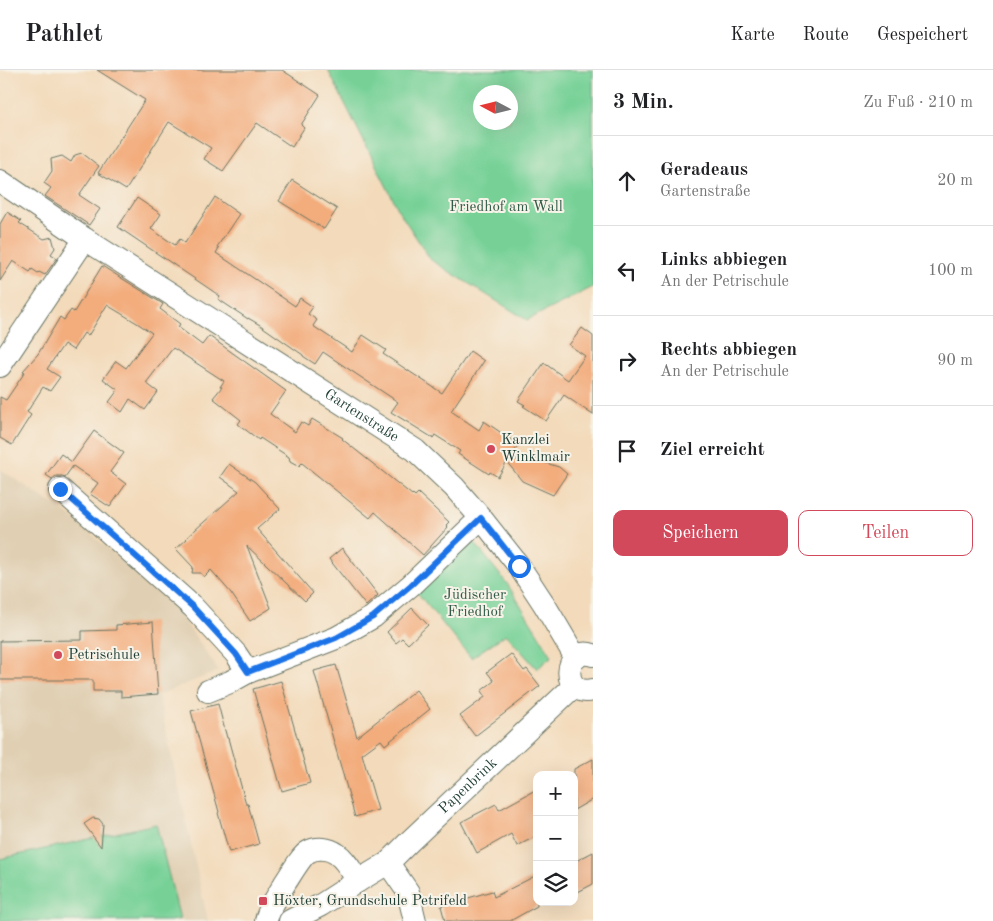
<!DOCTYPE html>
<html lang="de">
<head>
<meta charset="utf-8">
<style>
  :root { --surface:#fff; --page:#f2f2f2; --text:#202124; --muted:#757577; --line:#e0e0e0; --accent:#d1495b }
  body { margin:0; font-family:"Old Standard TT",serif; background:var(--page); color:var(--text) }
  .controls { position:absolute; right:15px; bottom:15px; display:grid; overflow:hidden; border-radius:10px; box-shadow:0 5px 20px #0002 }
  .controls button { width:45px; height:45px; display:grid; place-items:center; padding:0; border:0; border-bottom:1px solid var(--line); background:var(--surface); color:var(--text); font:25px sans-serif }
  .compass { position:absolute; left:473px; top:15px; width:45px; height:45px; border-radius:50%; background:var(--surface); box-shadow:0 5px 20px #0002; rotate:277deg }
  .stop { position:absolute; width:15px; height:15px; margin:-11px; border:4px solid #1a73e8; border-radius:50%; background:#fff }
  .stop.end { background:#1a73e8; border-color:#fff; box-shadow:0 1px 5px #0008 }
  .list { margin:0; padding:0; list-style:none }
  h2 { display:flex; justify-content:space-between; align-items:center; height:65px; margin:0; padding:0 20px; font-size:21px }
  h2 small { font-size:16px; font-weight:400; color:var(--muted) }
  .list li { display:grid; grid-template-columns:32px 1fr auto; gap:15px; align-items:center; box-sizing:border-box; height:90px; padding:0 20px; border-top:1px solid var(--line) }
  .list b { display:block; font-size:19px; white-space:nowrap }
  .list p { margin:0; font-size:16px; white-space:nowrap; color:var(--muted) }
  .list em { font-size:16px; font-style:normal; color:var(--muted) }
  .actions { display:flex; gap:10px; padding:15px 20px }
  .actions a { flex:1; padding:11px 0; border:1px solid var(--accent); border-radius:10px; text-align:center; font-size:18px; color:var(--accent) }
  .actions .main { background:var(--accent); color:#fff }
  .icon { flex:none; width:28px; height:28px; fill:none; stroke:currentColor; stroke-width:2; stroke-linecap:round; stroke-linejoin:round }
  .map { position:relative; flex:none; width:593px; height:851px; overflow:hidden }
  header { display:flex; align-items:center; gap:30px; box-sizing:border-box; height:70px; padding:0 25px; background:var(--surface); border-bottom:1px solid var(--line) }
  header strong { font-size:24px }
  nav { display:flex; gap:28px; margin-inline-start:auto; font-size:18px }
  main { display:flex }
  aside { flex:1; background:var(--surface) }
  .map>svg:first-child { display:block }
  .built { fill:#e0cfb2 }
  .green { fill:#77d197; stroke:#4b8766; fill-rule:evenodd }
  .building { fill:#f3ac7b }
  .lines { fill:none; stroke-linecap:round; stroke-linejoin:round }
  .minor-casing { stroke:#697463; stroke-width:24 }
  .minor { stroke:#fff; stroke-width:22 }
  .route { stroke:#1a73e8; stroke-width:6 }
  .poi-dot { fill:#d1495b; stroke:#f7f3e8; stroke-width:2 }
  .labels { text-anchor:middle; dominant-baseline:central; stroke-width:4; stroke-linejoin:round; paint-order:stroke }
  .park-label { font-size:15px; fill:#315b48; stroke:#f7f3e8 }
  .street-label { font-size:15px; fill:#1f3d34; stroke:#f7f3e8 }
  .poi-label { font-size:15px; fill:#1f3d34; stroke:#f7f3e8; text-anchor:start }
</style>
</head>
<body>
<header>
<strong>Pathlet</strong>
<nav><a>Karte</a><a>Route</a><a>Gespeichert</a></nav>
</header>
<main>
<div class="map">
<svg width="593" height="851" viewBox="0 0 593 851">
  <rect width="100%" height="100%" fill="#f7f3e8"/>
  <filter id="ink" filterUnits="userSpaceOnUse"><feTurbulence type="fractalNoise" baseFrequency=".02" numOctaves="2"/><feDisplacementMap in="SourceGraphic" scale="10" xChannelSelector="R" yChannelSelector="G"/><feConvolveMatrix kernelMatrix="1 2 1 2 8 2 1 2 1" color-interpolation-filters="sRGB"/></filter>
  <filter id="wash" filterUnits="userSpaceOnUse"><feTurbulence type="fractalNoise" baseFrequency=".0096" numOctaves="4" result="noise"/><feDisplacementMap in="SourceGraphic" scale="20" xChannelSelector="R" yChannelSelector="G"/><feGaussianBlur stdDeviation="1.12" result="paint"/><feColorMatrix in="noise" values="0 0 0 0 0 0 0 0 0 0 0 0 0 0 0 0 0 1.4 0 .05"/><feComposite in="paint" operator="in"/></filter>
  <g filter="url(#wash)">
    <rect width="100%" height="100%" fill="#f3daba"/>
    <path class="built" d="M 0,399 L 68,444 L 174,536 L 219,601 L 158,625 L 208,851 L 0,851 Z"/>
    <g class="green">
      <path d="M 328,0 L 593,0 L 593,217 L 527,250 L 431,190 L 400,143 ZM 480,22 L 510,22 L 510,52 L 480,52 Z"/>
      <path d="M 471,468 L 508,515 L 552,586 L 537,599 L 506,564 L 471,588 L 415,520 Z"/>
      <path d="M 156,754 L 180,849 L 170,851 L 0,851 L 0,789 Z"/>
    </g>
    <g id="blocks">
      <g class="building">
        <path d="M 97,0 L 282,0 L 320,25 L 301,55 L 304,58 L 292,77 L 257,53 L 223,101 L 204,89 L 211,78 L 169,52 L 126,120 L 98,103 L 145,30 Z"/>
        <path d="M 82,83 L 99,96 L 79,125 L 100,139 L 89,155 L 45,126 L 51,118 L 44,113 L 52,101 L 51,89 L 62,86 L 71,92 L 75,85 Z"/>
        <path d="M 292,110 L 337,139 L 324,159 L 279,131 Z"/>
        <path d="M 215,127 L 239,144 L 217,177 L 219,178 L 216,183 L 295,236 L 300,228 L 313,237 L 308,244 L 317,250 L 313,256 L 352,282 L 363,265 L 386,280 L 383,284 L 442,323 L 470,281 L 484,291 L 451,341 L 479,360 L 484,351 L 519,375 L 513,383 L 559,397 L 567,404 L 553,425 L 522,411 L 507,392 L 498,407 L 490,402 L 489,404 L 458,384 L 460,381 L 435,365 L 433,368 L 391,342 L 398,332 L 323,282 L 315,294 L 303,286 L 303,285 L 260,255 L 248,248 L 248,249 L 218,229 L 220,226 L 118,157 L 137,128 L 161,144 L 151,159 L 175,175 L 180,169 L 185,173 Z"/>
        <path d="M 7,142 L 21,151 L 19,153 L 44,169 L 52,167 L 55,178 L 51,184 L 57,188 L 45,205 L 39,202 L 38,203 L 32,199 L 30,202 L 13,191 L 0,211 L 0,154 Z"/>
        <path d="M 102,196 L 163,234 L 160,239 L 180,254 L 178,257 L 202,275 L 209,266 L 286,321 L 270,344 L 295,362 L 301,352 L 308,356 L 312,349 L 343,368 L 342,369 L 412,425 L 413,424 L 415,426 L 418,423 L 449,452 L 446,455 L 448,457 L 423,485 L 375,442 L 370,448 L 302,393 L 299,396 L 290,391 L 289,387 L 260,368 L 259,370 L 238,354 L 241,350 L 213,328 L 222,317 L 220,317 L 224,311 L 173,278 L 146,313 L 158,322 L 145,340 L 130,329 L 122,342 L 109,332 L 118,320 L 103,309 L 116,291 L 126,298 L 152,263 L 137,253 L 107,235 L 88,266 L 84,263 L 73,280 L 64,274 L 47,299 L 60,307 L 50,321 L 43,317 L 27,342 L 31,345 L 12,375 L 0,368 L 0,327 L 6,330 L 25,302 L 23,301 L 38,284 L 60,247 L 64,250 L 71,240 L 74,242 Z"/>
        <path d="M 582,258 L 593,266 L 593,345 L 564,325 L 546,351 L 523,336 L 525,335 L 518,331 L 544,293 L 568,310 L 585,286 L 569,275 Z"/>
        <path d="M 94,361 L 124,383 L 110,402 L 126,414 L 110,437 L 90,424 L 98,413 L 73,396 L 65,407 L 62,406 L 56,406 L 52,409 L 46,405 L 61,384 L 72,392 Z"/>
        <path d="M 229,394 L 255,412 L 280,439 L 257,459 L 313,523 L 305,531 L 247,476 L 271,538 L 250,551 L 231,523 L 211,500 L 204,507 L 201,503 L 192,503 L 193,497 L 176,479 L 187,469 L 186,468 L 239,421 L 220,407 Z"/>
        <path d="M 342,478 L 378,525 L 366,536 L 329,489 Z"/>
        <path d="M 412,538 L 428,555 L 408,574 L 402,568 L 396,573 L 387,562 Z"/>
        <path d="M 153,552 L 158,624 L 121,627 L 121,621 L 93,621 L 93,610 L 0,610 L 0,571 L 82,570 L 82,561 L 116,560 L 116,555 Z"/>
        <path d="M 511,584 L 524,601 L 527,599 L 540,616 L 475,666 L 460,646 L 485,627 L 481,621 L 494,611 L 487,602 Z"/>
        <path d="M 336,595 L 357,667 L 416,620 L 430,639 L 385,675 L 381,670 L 362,684 L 378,740 L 355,747 L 314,601 Z"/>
        <path d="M 281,611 L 310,713 L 282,721 L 253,619 Z"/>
        <path d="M 218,634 L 227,668 L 228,668 L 246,734 L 248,734 L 259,774 L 229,782 L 218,743 L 219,742 L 191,641 Z"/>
        <path d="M 593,689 L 593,729 L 574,740 L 574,699 Z"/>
        <path d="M 537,719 L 537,766 L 517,776 L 511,764 L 477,783 L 461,752 L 496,734 L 499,740 Z"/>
        <path d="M 93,748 L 99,749 L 103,754 L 101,777 L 84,754 Z"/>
        <path d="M 593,782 L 593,814 L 574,824 L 574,792 Z"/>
        <path d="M 537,805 L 537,836 L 510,851 L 445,851 L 441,836 L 492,821 L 494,827 Z"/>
      </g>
    </g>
  </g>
  <g filter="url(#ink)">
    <use href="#blocks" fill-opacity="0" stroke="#697463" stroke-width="1"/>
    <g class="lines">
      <g class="minor-casing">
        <g id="minor">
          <path id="s1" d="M 0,111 L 85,169 L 415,380 L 454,417 L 481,448 L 519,496 L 544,534 L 576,588"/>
          <path d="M 0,296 L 85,169"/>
          <path d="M 60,419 L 193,537 L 236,584 L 248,602"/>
          <path d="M 593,585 C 563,575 560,628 593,620"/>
          <path d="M 208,621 L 230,612 L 248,602 L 336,568 L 373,547 L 411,515 L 481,448"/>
          <path d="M 388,793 L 408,822 L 415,851"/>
          <path d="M 266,851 C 268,839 279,824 285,813 C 290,806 301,786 308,782 C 316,777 329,778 337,784 C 346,790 352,802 358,811"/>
          <path id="s2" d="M 290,851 L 321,835 L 358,811 L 388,793 L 410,771 L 574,616"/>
        </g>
      </g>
      <use href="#minor" class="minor"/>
    </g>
  </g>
  <g class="lines" filter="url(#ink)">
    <path class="route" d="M 60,419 L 193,537 L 236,584 L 248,602 L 336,568 L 373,547 L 411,515 L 481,448 L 519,496"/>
  </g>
  <g class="poi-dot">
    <circle cx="491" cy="379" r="5"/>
    <circle cx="58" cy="585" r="5"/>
    <rect x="258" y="826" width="10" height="10" rx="2.5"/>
  </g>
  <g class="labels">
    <g class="park-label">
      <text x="506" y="137">Friedhof am Wall</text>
      <text x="475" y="525">Jüdischer<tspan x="475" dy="17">Friedhof</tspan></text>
    </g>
    <g class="street-label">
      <text stroke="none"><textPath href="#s1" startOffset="431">Gartenstraße</textPath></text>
      <text stroke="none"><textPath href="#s2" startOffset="225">Papenbrink</textPath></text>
    </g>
    <g class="poi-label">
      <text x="501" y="370">Kanzlei<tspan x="501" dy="17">Winklmair</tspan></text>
      <text x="68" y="585">Petrischule</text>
      <text x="273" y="831">Höxter, Grundschule Petrifeld</text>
    </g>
  </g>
</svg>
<div class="controls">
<button>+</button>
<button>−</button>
<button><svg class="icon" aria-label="layers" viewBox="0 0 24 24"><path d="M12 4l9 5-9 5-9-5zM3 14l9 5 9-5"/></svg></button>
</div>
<svg class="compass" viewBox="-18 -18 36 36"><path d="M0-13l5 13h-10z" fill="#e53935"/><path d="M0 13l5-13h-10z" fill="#757577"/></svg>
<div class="stop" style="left:519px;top:496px"></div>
<div class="stop end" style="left:60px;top:419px"></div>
</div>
<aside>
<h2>3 Min.<small>Zu Fuß · 210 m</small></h2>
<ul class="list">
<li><svg class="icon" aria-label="ahead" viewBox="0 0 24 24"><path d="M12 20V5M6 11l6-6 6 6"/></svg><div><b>Geradeaus</b><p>Gartenstraße</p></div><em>20 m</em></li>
<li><svg class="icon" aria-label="left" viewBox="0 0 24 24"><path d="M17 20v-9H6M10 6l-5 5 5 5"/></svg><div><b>Links abbiegen</b><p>An der Petrischule</p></div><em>100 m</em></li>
<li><svg class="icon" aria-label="right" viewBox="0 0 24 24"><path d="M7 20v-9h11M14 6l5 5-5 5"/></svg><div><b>Rechts abbiegen</b><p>An der Petrischule</p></div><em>90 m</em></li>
<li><svg class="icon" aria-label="arrive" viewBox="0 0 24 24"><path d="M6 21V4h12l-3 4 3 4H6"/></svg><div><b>Ziel erreicht</b></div></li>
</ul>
<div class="actions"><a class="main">Speichern</a><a>Teilen</a></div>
</aside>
</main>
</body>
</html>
